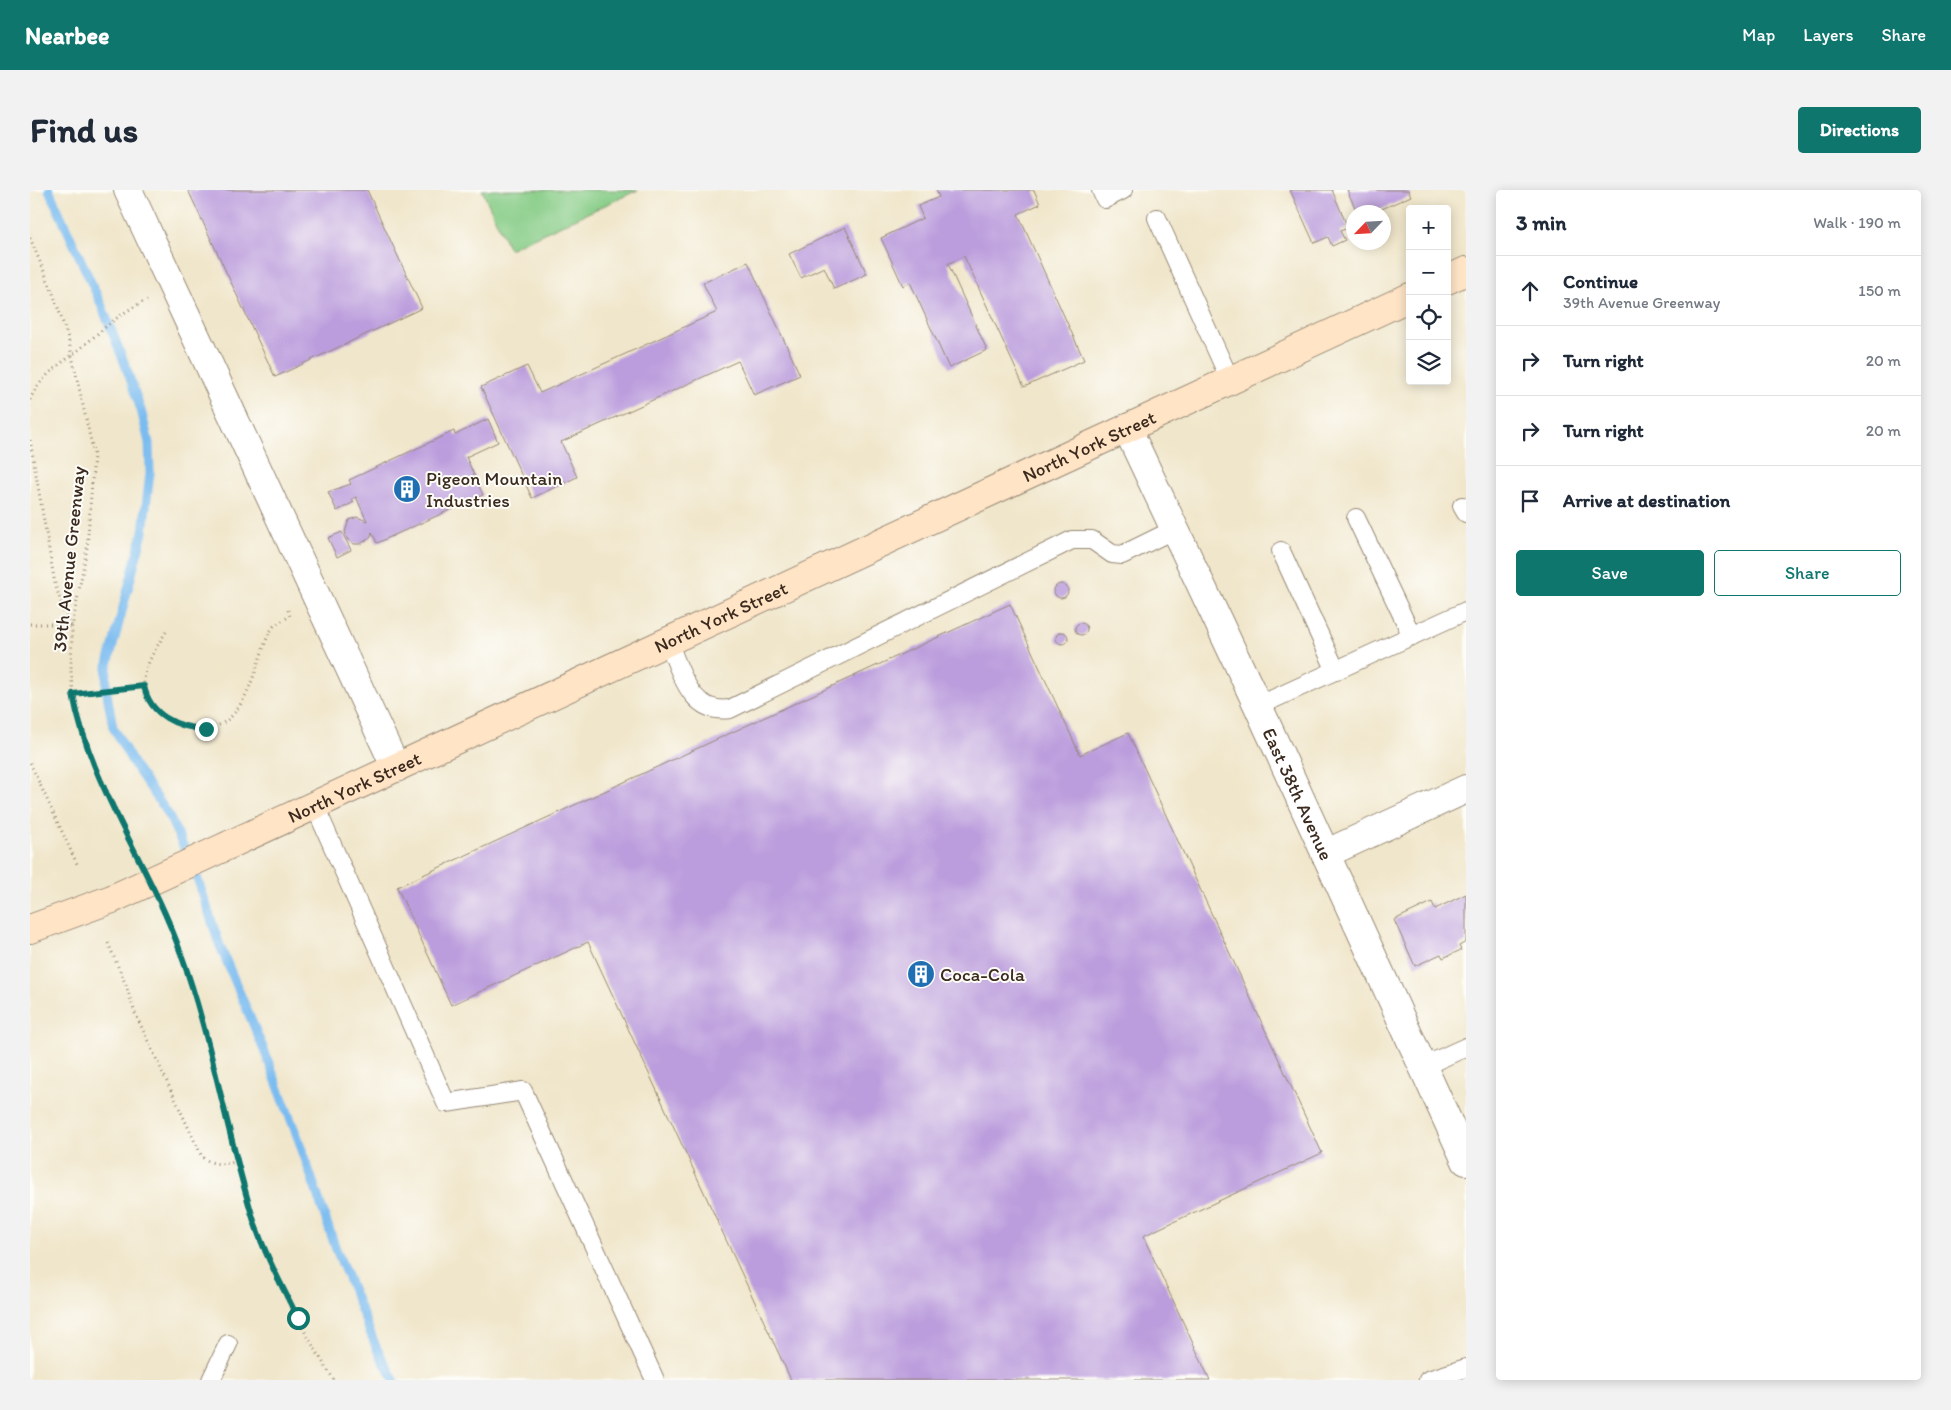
<!DOCTYPE html>
<html lang="en">
<head>
<meta charset="utf-8">
<style>
  :root { --surface:#fff; --page:#f2f2f3; --text:#1f2937; --muted:#747a83; --line:#e0e1e3; --accent:#0f766e }
  body { margin:0; font-family:Itim,sans-serif; background:var(--page); color:var(--text) }
  .controls { position:absolute; right:15px; top:15px; display:grid; overflow:hidden; border-radius:5px; box-shadow:0 2px 12px #0003 }
  .controls button { width:45px; height:45px; display:grid; place-items:center; padding:0; border:0; border-bottom:1px solid var(--line); background:var(--surface); color:var(--text); font:25px sans-serif }
  .compass { position:absolute; left:1316px; top:15px; width:45px; height:45px; border-radius:50%; background:var(--surface); box-shadow:0 2px 12px #0003; rotate:245deg }
  .stop { position:absolute; width:15px; height:15px; margin:-11px; border:4px solid #0f766e; border-radius:50%; background:#fff }
  .stop.end { background:#0f766e; border-color:#fff; box-shadow:0 1px 5px #0008 }
  .list { margin:0; padding:0; list-style:none }
  h2 { display:flex; justify-content:space-between; align-items:center; height:65px; margin:0; padding:0 20px; font-size:21px }
  h2 small { font-size:16px; font-weight:400; color:var(--muted) }
  .list li { display:grid; grid-template-columns:32px 1fr auto; gap:15px; align-items:center; box-sizing:border-box; height:70px; padding:0 20px; border-top:1px solid var(--line) }
  .list b { display:block; font-size:19px; white-space:nowrap }
  .list p { margin:0; font-size:16px; white-space:nowrap; color:var(--muted) }
  .list em { font-size:16px; font-style:normal; color:var(--muted) }
  .actions { display:flex; gap:10px; padding:15px 20px }
  .actions a { flex:1; padding:11px 0; border:1px solid var(--accent); border-radius:5px; text-align:center; font-size:18px; color:var(--accent) }
  .actions .main { background:var(--accent); color:#fff }
  .icon { flex:none; width:28px; height:28px; fill:none; stroke:currentColor; stroke-width:2; stroke-linecap:round; stroke-linejoin:round }
  .map { position:relative; flex:none; width:1436px; height:1190px; overflow:hidden; border-radius:5px }
  header { display:flex; align-items:center; gap:30px; box-sizing:border-box; height:70px; padding:0 25px; background:var(--accent); color:#fff }
  header strong { font-size:24px }
  nav { display:flex; gap:28px; margin-inline-start:auto; font-size:18px }
  .intro { display:flex; align-items:center; justify-content:space-between; box-sizing:border-box; height:120px; padding:0 30px }
  h1 { margin:0; font-size:35px }
  .button { padding:12px 22px; border-radius:5px; background:var(--accent); color:#fff; font-size:18px; font-weight:700 }
  main { display:flex; gap:30px; padding:0 30px }
  aside { flex:1; background:var(--surface); border-radius:5px; box-shadow:0 2px 12px #0003 }
  .map>svg:first-child { display:block }
  .green { fill:#86cc86; stroke:#607b52 }
  .lines { fill:none; stroke-linecap:round; stroke-linejoin:round }
  .stream { stroke:#7abcf0; stroke-width:9 }
  .building { fill:#bb9ddd }
  .service-casing { stroke:#968874; stroke-width:20 }
  .minor-casing { stroke:#968874; stroke-width:30 }
  .secondary-casing { stroke:#968874; stroke-width:30 }
  .path { stroke:#968874; stroke-width:3; stroke-dasharray:1 4; stroke-linecap:butt }
  .service { stroke:#fff; stroke-width:18 }
  .minor { stroke:#fff; stroke-width:28 }
  .secondary { stroke:#ffe4c6; stroke-width:28 }
  .secondary-bridge-casing { stroke:#968874; stroke-width:30; stroke-linecap:butt }
  .secondary-bridge { stroke:#ffe4c6; stroke-width:28 }
  .route { stroke:#0f766e; stroke-width:6 }
  .labels { text-anchor:middle; dominant-baseline:central; stroke-width:4; stroke-linejoin:round; paint-order:stroke }
  .street-label { font-size:19px; fill:#3b2a1e; stroke:#fdfcf7 }
  .poi-label { font-size:19px; fill:#3b2a1e; stroke:#fdfcf7; text-anchor:start }
</style>
</head>
<body>
<header>
<strong>Nearbee</strong>
<nav><a>Map</a><a>Layers</a><a>Share</a></nav>
</header>
<div class="intro"><h1>Find us</h1><a class="button">Directions</a></div>
<main>
<div class="map">
<svg width="1436" height="1190" viewBox="0 0 1436 1190">
  <rect width="100%" height="100%" fill="#fdfcf7"/>
  <filter id="ink" filterUnits="userSpaceOnUse"><feTurbulence type="fractalNoise" baseFrequency=".02" numOctaves="2"/><feDisplacementMap in="SourceGraphic" scale="10" xChannelSelector="R" yChannelSelector="G"/><feConvolveMatrix kernelMatrix="1 2 1 2 8 2 1 2 1" color-interpolation-filters="sRGB"/></filter>
  <filter id="wash" filterUnits="userSpaceOnUse"><feTurbulence type="fractalNoise" baseFrequency=".0096" numOctaves="4" result="noise"/><feDisplacementMap in="SourceGraphic" scale="20" xChannelSelector="R" yChannelSelector="G"/><feGaussianBlur stdDeviation="1.12" result="paint"/><feColorMatrix in="noise" values="0 0 0 0 0 0 0 0 0 0 0 0 0 0 0 0 0 1.4 0 .05"/><feComposite in="paint" operator="in"/></filter>
  <g filter="url(#wash)">
    <rect width="100%" height="100%" fill="#f0e6cb"/>
    <path class="green" d="M 452,0 L 608,0 L 479,59 Z"/>
    <g class="lines">
      <path class="stream" d="M 19,0 L 71,114 L 96,177 L 111,220 L 119,253 L 120,283 L 113,342 L 77,478 L 76,498 L 83,537 L 104,575 L 137,622 L 165,681 L 190,756 L 234,860 L 269,951 L 306,1059 L 347,1159 L 364,1190"/>
    </g>
    <g id="blocks">
      <g class="building">
        <path d="M 158,0 L 337,0 L 392,118 L 245,187 Z"/>
        <path d="M 906,0 L 1004,0 L 1010,14 L 988,24 L 1054,170 L 994,197 L 934,66 L 918,74 L 957,160 L 919,178 L 880,92 L 873,96 L 851,48 L 893,28 L 888,16 L 909,7 Z"/>
        <path d="M 1260,0 L 1302,0 L 1318,38 L 1310,41 L 1315,50 L 1302,56 L 1298,47 L 1284,53 Z"/>
        <path d="M 1317,0 L 1378,0 L 1381,6 L 1345,22 L 1327,22 Z"/>
        <path d="M 815,37 L 837,84 L 804,99 L 794,77 L 771,88 L 759,64 Z"/>
        <path d="M 718,72 L 770,185 L 724,205 L 708,171 L 531,252 L 547,287 L 502,308 L 451,197 L 497,176 L 510,203 L 687,122 L 673,93 Z"/>
        <path d="M 458,229 L 468,252 L 436,267 L 453,305 L 347,353 L 342,342 L 340,348 L 330,354 L 324,354 L 318,350 L 315,342 L 319,330 L 327,327 L 337,331 L 326,307 L 322,309 L 324,312 L 307,321 L 298,302 L 321,294 L 319,290 L 424,241 L 425,245 Z"/>
        <path d="M 312,342 L 321,360 L 307,367 L 298,348 Z"/>
        <circle cx="1031" cy="401" r="7"/>
        <path d="M 980,414 L 1050,565 L 1098,543 L 1292,963 L 1113,1046 L 1180,1190 L 761,1190 L 558,752 L 421,815 L 367,697 Z"/>
        <circle cx="1051" cy="439" r="6"/>
        <circle cx="1032" cy="448" r="6"/>
        <path d="M 1436,704 L 1436,752 L 1429,756 L 1431,760 L 1413,768 L 1411,764 L 1385,776 L 1364,730 L 1402,712 L 1405,719 Z"/>
      </g>
    </g>
  </g>
  <g filter="url(#ink)">
    <use href="#blocks" fill-opacity="0" stroke="#968874" stroke-width="1"/>
    <g class="lines">
      <g class="service-casing">
        <g id="service">
          <path d="M 1071,0 L 1075,9 L 1093,0"/>
          <path d="M 1127,28 L 1200,190"/>
          <path d="M 1432,316 L 1436,323"/>
          <path d="M 1326,328 L 1382,446"/>
          <path d="M 1251,361 L 1306,481"/>
          <path d="M 638,452 C 651,481 660,525 700,519 L 1042,350 L 1062,350 L 1082,364 L 1092,365 L 1145,339"/>
          <path d="M 1228,516 L 1436,421"/>
          <path d="M 285,616 L 416,913 L 493,901 L 625,1190"/>
          <path d="M 1392,877 L 1436,857"/>
          <path d="M 181,1190 L 198,1154"/>
          <path d="M 1398,1190 L 1436,1178"/>
        </g>
      </g>
      <g class="minor-casing">
        <g id="minor">
          <path d="M 98,0 L 366,578"/>
          <path id="s1" d="M 1097,238 L 1228,516 L 1436,971"/>
          <path d="M 1295,664 L 1436,599"/>
        </g>
      </g>
      <g class="secondary-casing">
        <g id="secondary">
          <path d="M 1417,90 L 1436,81"/>
          <path id="s2" d="M 199,655 L 1380,107"/>
          <path d="M 0,739 L 82,709"/>
        </g>
      </g>
      <g class="path">
        <path d="M 0,48 L 23,103 L 38,148 L 64,265 L 57,358 L 42,437 L 41,481 L 43,503 L 60,564 L 107,666"/>
        <path d="M 0,210 C 10,186 32,173 51,158 C 73,139 91,122 117,110"/>
        <path d="M 0,250 L 25,394 L 34,422 L 42,437"/>
        <path d="M 0,434 L 22,434 L 41,437"/>
        <path d="M 136,442 C 126,458 112,478 114,498 C 118,530 170,550 196,531 C 219,514 228,469 239,443 L 244,436 L 260,426 L 257,417"/>
        <path d="M 43,503 L 114,496"/>
        <path d="M 0,573 L 48,676"/>
        <path d="M 131,717 C 178,817 190,927 224,1032 C 242,1087 273,1141 304,1190"/>
        <path d="M 78,753 L 96,795 L 105,823 L 172,967 C 184,976 193,974 207,972"/>
      </g>
      <use href="#service" class="service"/>
      <use href="#minor" class="minor"/>
      <use href="#secondary" class="secondary"/>
      <g class="secondary-bridge-casing">
        <path id="secondary-bridge" d="M 82,709 L 199,655"/>
      </g>
      <use href="#secondary-bridge" class="secondary-bridge"/>
    </g>
  </g>
  <g class="lines" filter="url(#ink)">
    <path class="route" d="M 176,539 C 147,538 120,525 114,496 L 43,504 C 60,596 119,674 150,761 C 182,849 196,942 224,1031 C 235,1065 252,1096 268,1128"/>
  </g>
  <defs>
    <g id="building-disc" transform="scale(1.4375)"><circle r="9.5" fill="#1f6fb2" stroke="#fdfcf7"/><path d="M-4-6H4V6H1V3H-1V6H-4ZM-2.5-4.3h1.7v1.8h-1.7ZM.8-4.3h1.7v1.8H.8ZM-2.5-1h1.7V.8h-1.7ZM.8-1h1.7V.8H.8Z" fill="#fff"/></g>
  </defs>
  <g fill-rule="evenodd">
    <use href="#building-disc" x="377" y="299"/>
    <use href="#building-disc" x="891" y="784"/>
  </g>
  <g class="labels">
    <g class="street-label">
      <text stroke="none"><textPath href="#s2" startOffset="948">North York Street</textPath></text>
      <text transform="translate(39 369) rotate(-84)">39th Avenue Greenway</text>
      <text stroke="none"><textPath href="#s2" startOffset="542">North York Street</textPath></text>
      <text stroke="none"><textPath href="#s2" startOffset="138">North York Street</textPath></text>
      <text stroke="none"><textPath href="#s1" startOffset="404">East 38th Avenue</textPath></text>
    </g>
    <g class="poi-label">
      <text x="396" y="288">Pigeon Mountain<tspan x="396" dy="22">Industries</tspan></text>
      <text x="910" y="784">Coca-Cola</text>
    </g>
  </g>
</svg>
<div class="controls">
<button>+</button>
<button>−</button>
<button><svg class="icon" aria-label="locate" viewBox="0 0 24 24"><circle cx="12" cy="12" r="6"/><path d="M12 2v4M12 18v4M2 12h4M18 12h4"/></svg></button>
<button><svg class="icon" aria-label="layers" viewBox="0 0 24 24"><path d="M12 4l9 5-9 5-9-5zM3 14l9 5 9-5"/></svg></button>
</div>
<svg class="compass" viewBox="-18 -18 36 36"><path d="M0-13l5 13h-10z" fill="#e53935"/><path d="M0 13l5-13h-10z" fill="#747a83"/></svg>
<div class="stop" style="left:268px;top:1128px"></div>
<div class="stop end" style="left:176px;top:539px"></div>
</div>
<aside>
<h2>3 min<small>Walk · 190 m</small></h2>
<ul class="list">
<li><svg class="icon" aria-label="ahead" viewBox="0 0 24 24"><path d="M12 20V5M6 11l6-6 6 6"/></svg><div><b>Continue</b><p>39th Avenue Greenway</p></div><em>150 m</em></li>
<li><svg class="icon" aria-label="right" viewBox="0 0 24 24"><path d="M7 20v-9h11M14 6l5 5-5 5"/></svg><div><b>Turn right</b></div><em>20 m</em></li>
<li><svg class="icon" aria-label="right" viewBox="0 0 24 24"><path d="M7 20v-9h11M14 6l5 5-5 5"/></svg><div><b>Turn right</b></div><em>20 m</em></li>
<li><svg class="icon" aria-label="arrive" viewBox="0 0 24 24"><path d="M6 21V4h12l-3 4 3 4H6"/></svg><div><b>Arrive at destination</b></div></li>
</ul>
<div class="actions"><a class="main">Save</a><a>Share</a></div>
</aside>
</main>
</body>
</html>
